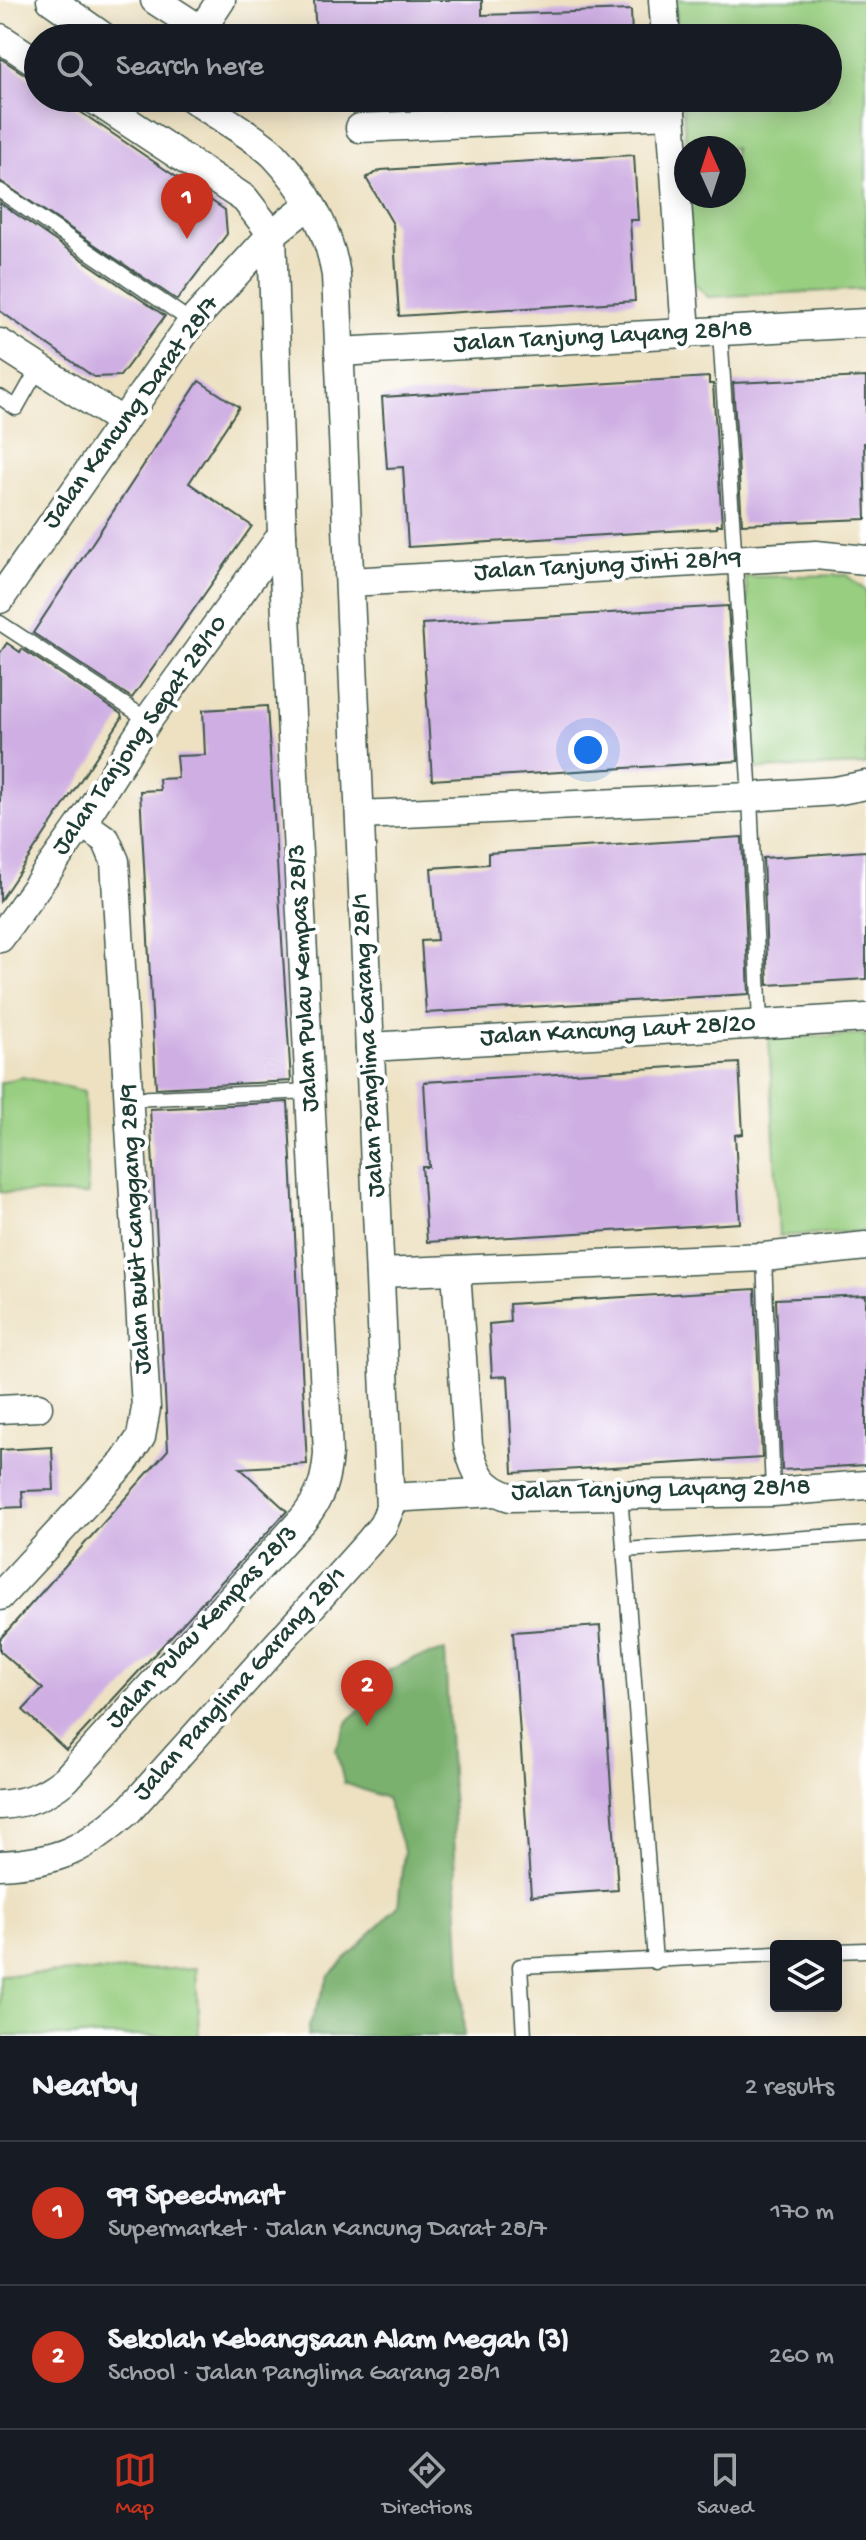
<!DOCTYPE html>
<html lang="en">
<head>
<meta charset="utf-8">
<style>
  :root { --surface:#171b24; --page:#242831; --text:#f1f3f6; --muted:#9ea1a6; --line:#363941; --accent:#c8321e }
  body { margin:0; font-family:"Gochi Hand",sans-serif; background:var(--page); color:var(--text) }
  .controls { position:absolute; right:24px; bottom:24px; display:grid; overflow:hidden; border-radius:8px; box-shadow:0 4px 20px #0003 }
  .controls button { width:72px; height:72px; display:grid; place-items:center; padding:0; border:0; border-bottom:2px solid var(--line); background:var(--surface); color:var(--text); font:40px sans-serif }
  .compass { position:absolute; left:674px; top:136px; width:72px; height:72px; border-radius:50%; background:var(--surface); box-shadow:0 4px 20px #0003; rotate:357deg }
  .you { position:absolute; left:588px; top:750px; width:28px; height:28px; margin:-20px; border:6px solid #fff; border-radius:50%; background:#1a73e8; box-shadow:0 0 0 12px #1a73e833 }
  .badge { display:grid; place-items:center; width:52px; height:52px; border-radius:50%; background:var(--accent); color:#fff; font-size:26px; font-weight:700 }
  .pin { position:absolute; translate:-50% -66px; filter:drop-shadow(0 2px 4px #0008) }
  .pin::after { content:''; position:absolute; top:42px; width:28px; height:24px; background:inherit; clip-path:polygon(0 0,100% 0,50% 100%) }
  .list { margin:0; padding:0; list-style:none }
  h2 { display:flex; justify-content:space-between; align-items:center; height:104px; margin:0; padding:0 32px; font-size:34px }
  h2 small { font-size:26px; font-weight:400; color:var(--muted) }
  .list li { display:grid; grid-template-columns:52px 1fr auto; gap:24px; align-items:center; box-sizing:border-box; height:144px; padding:0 32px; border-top:2px solid var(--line) }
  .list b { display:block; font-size:30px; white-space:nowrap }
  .list p { margin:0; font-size:26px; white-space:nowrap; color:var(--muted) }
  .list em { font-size:26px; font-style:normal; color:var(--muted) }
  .icon { flex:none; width:44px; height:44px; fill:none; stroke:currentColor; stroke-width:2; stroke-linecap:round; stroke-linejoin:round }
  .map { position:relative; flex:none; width:866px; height:2036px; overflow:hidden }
  .search { position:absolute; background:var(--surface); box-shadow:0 4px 20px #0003; left:24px; right:24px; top:24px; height:88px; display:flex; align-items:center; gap:20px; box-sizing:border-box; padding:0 28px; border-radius:44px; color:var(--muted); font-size:30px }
  .sheet { height:392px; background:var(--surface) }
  nav { display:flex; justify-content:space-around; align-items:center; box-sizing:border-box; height:112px; border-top:2px solid var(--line); background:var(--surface); font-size:22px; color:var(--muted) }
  nav a { display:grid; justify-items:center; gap:4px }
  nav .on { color:var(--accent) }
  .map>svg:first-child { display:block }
  .green { fill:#98ce80; stroke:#5c865a; stroke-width:2 }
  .forest { fill:#7ab16e; stroke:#4c7751; stroke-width:2 }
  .building { fill:#cfafe3 }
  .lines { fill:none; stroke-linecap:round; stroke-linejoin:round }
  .service-casing { stroke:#3e5649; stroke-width:17 }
  .minor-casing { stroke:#3e5649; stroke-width:31 }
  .service { stroke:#fff; stroke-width:14 }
  .minor { stroke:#fff; stroke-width:28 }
  .labels { text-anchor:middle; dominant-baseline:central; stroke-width:8; stroke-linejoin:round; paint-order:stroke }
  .street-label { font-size:26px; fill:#1f3d34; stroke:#fff }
</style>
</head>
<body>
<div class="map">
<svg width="866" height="2036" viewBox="0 0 866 2036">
  <rect width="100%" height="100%" fill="#fff"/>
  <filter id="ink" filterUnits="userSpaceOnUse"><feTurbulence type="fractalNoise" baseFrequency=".0125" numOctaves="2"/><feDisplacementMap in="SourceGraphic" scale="16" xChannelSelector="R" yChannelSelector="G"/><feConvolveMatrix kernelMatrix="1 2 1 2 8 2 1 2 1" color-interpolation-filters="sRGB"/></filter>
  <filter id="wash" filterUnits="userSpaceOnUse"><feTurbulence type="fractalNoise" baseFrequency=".006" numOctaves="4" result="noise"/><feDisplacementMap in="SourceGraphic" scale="32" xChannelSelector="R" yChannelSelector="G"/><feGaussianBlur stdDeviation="1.8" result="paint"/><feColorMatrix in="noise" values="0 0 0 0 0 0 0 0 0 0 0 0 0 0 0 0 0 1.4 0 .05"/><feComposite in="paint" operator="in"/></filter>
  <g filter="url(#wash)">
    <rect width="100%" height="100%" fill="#ede1c2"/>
    <g class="green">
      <path d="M 676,0 L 866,0 L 866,289 L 708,297 L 694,283 L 688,196 L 734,196 L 734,148 L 686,148 L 682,98 L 828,98 L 828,38 L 678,38 Z"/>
      <path d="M 846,575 L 866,591 L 866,765 L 756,769 L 746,577 Z"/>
      <path d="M 866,1035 L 866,1231 L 779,1236 L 769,1038 Z"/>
      <path d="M 22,1077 L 84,1091 L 88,1195 L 0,1192 L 0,1083 Z"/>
      <path d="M 196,1968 L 199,2036 L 0,2036 L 0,1975 Z"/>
    </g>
    <path class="forest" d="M 445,1651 L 464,2036 L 308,2036 L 309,2026 L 329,1976 L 398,1906 L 404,1851 L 386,1798 L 344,1783 L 336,1749 L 348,1721 L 362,1707 L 378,1676 L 413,1659 Z"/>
    <g id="blocks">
      <g class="building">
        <path d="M 314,0 L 482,0 L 482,15 L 631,10 L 632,38 L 316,38 Z"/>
        <path d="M 0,58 L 38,83 L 38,98 L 60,98 L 225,210 L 227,234 L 177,300 L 0,181 Z"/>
        <path d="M 634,155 L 638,220 L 630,220 L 635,301 L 399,316 L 393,224 L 366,178 L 381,170 Z"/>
        <path d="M 0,203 L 165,316 L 120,376 L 94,377 L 0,311 Z"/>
        <path d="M 709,377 L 709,384 L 713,384 L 722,525 L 717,525 L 717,528 L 408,547 L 403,467 L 387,468 L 382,397 Z"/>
        <path d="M 866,377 L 866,443 L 864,443 L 866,519 L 742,524 L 733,383 Z"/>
        <path d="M 199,381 L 239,407 L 189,483 L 252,526 L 132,698 L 33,633 Z"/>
        <path d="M 728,606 L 738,761 L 432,780 L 422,624 Z"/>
        <path d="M 7,643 L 20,652 L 22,649 L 121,714 L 122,718 L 0,901 L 0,653 Z"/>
        <path d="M 267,706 L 291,1081 L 156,1088 L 140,791 L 160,790 L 159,779 L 178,778 L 176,756 L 205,755 L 203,710 Z"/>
        <path d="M 742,837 L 749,994 L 426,1013 L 421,941 L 437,940 L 431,868 L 488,864 L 488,853 Z"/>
        <path d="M 866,851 L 866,979 L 768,985 L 763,858 Z"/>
        <path d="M 739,1063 L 743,1134 L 735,1135 L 740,1223 L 427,1242 L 422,1167 L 429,1167 L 424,1082 Z"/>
        <path d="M 288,1102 L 307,1464 L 240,1468 L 287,1511 L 66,1750 L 23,1710 L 43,1689 L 0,1651 L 0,1639 L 168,1450 L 150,1109 Z"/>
        <path d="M 755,1289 L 762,1458 L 513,1473 L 508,1376 L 492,1377 L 489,1324 L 510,1322 L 509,1304 Z"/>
        <path d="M 866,1295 L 866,1465 L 782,1470 L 776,1299 Z"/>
        <path d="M 52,1447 L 54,1490 L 22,1491 L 23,1507 L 0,1508 L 0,1450 Z"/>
        <path d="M 600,1626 L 618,1890 L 531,1896 L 513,1632 Z"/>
      </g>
    </g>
  </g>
  <g filter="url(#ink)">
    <use href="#blocks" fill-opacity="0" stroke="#3e5649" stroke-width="2"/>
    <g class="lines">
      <g class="service-casing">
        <g id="service">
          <path d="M 0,191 L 192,322"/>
          <path d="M 720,332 L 750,797 L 760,1023"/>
          <path d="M 0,397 L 16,408 L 38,369"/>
          <path d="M 0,623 L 148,720"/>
          <path d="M 130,1099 L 311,1091"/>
          <path d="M 764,1257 L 773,1492"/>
          <path d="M 620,1494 L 655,1962"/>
          <path d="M 624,1550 L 866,1534"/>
          <path d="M 836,1951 L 866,1950"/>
          <path d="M 524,2036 L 520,1966 L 776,1954"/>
        </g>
      </g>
      <g class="minor-casing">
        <g id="minor">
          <path d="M 51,0 L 105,38"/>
          <path d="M 155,0 L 201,30"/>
          <path d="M 663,0 L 666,38"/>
          <path d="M 0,38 L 38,63"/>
          <path d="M 196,38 L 221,0"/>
          <path d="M 670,98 L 686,333"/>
          <path d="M 360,128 L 671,114"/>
          <path d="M 0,343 L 123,422"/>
          <path d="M 339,352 L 866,323"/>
          <path d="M 350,582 L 816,555 L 866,560"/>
          <path d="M 0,599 L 192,322 L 272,234 L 310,204"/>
          <path d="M 360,815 L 750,797 L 835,791 L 866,785"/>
          <path d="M 0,938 L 82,823 L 148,720 L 282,535"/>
          <path d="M 370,1047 L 866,1018"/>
          <path d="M 456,1271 L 468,1445 C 475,1473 482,1488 510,1497 L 773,1492 L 866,1485"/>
          <path d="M 380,1273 L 764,1257 L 866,1246"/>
          <path d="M 0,1409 L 38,1407"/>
          <path d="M 390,1498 L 495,1492"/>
          <path d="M 0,1596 L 124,1462 L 141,1437 L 146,1408 L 115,861 L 106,840 L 82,823"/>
          <path d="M 0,1805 C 27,1803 45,1796 66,1779 L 304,1518 C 321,1497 326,1480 328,1453 L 282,535 L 272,234 L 245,199 L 92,98"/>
          <path d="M 0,1865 C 60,1862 85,1849 129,1810 L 371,1540 L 383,1525 L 390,1508 L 336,275 C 329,230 306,189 274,155 C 256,137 214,114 192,98"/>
        </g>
      </g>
      <use href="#service" class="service"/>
      <use href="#minor" class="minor"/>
    </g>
  </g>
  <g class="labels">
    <g class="street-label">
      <text transform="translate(603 338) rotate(-3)">Jalan Tanjung Layang 28/18</text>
      <text transform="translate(132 413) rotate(-54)">Jalan Kancung Darat 28/7</text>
      <text transform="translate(608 567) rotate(-3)">Jalan Tanjung Jinti 28/19</text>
      <text transform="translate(141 736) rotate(-55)">Jalan Tanjong Sepat 28/10</text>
      <text transform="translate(305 978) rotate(-93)">Jalan Pulau Kempas 28/3</text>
      <text transform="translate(618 1032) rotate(-3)">Jalan Kancung Laut 28/20</text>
      <text transform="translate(370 1045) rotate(-93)">Jalan Panglima Garang 28/1</text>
      <text transform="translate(137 1229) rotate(-93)">Jalan Bukit Canggang 28/9</text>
      <text transform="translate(661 1491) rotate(-1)">Jalan Tanjung Layang 28/18</text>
      <text transform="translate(203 1628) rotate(-47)">Jalan Pulau Kempas 28/3</text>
      <text transform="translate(241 1685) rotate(-48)">Jalan Panglima Garang 28/1</text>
    </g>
  </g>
</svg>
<div class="controls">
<button><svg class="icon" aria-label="layers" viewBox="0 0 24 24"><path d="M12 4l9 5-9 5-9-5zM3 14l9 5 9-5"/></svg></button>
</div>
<svg class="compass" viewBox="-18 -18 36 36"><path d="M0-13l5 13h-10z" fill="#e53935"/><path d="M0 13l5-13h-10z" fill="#9ea1a6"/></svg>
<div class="you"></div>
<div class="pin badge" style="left:187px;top:239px">1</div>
<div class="pin badge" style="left:367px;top:1726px">2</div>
<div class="search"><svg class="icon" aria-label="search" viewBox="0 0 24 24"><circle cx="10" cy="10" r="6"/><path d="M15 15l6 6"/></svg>Search here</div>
</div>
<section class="sheet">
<h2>Nearby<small>2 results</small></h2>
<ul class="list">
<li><span class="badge">1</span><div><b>99 Speedmart</b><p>Supermarket · Jalan Kancung Darat 28/7</p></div><em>170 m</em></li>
<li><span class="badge">2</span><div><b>Sekolah Kebangsaan Alam Megah (3)</b><p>School · Jalan Panglima Garang 28/1</p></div><em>260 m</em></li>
</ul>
</section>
<nav>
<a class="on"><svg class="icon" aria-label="map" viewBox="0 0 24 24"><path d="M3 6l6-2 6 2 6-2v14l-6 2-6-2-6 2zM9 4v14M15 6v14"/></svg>Map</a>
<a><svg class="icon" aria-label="directions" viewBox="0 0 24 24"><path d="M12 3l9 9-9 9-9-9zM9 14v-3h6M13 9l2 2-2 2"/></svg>Directions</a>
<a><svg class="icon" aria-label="saved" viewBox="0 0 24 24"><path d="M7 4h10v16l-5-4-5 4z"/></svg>Saved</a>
</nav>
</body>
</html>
